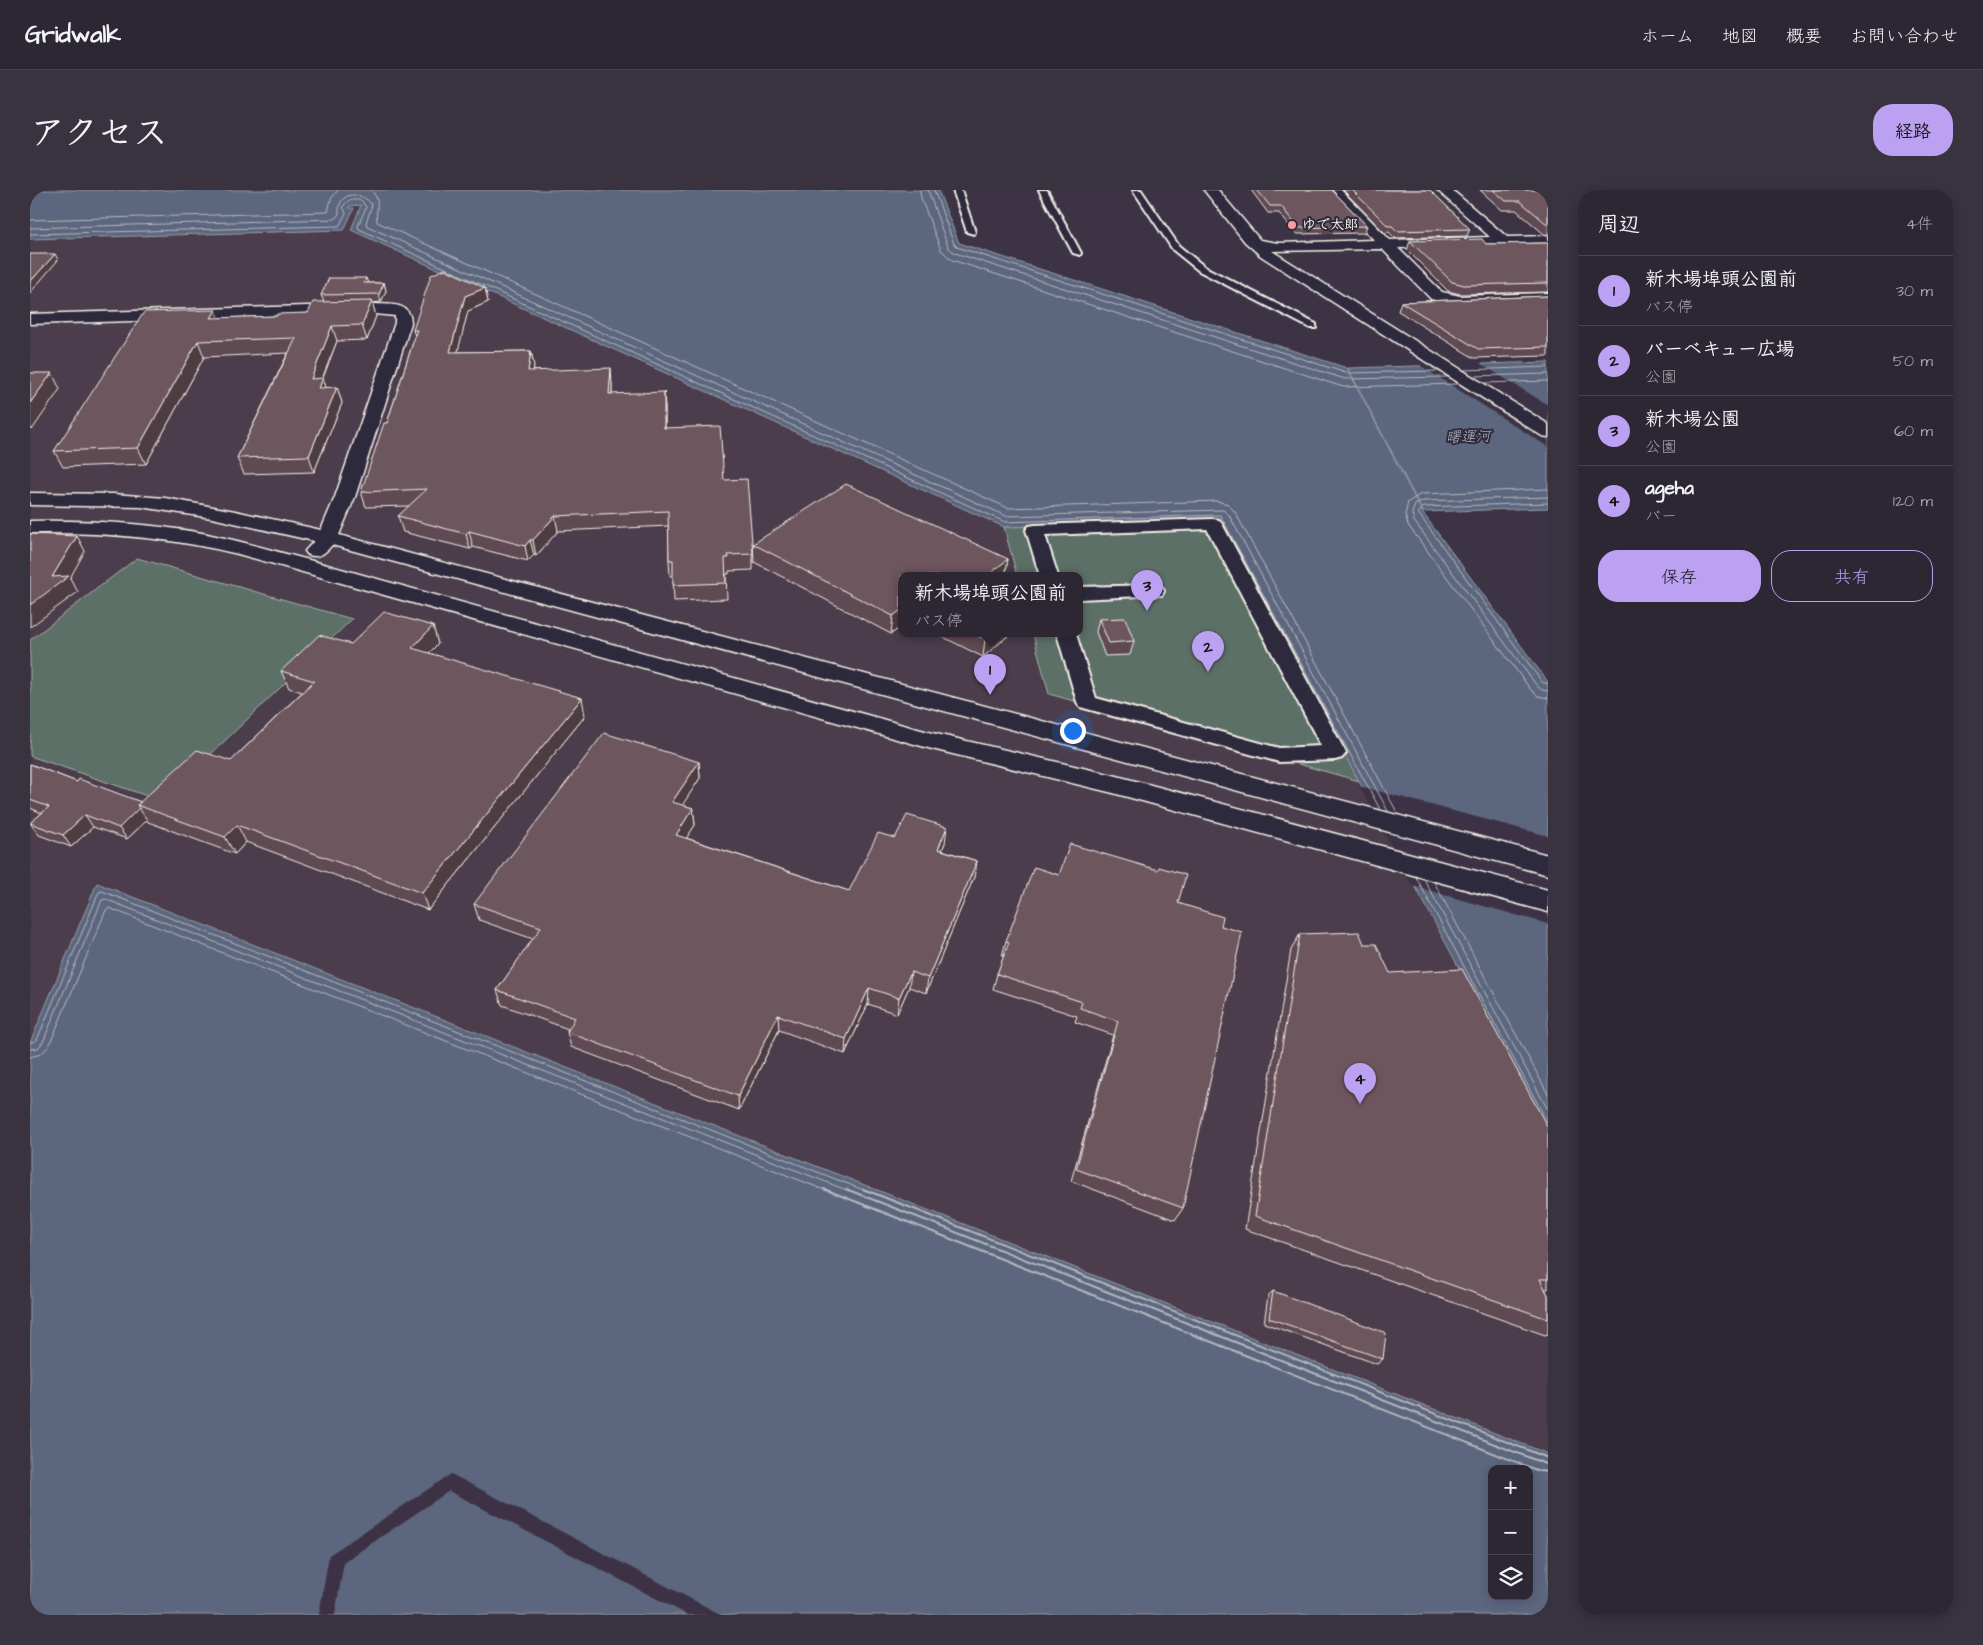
<!DOCTYPE html>
<html lang="ja">
<head>
<meta charset="utf-8">
<style>
  :root { --surface:#2d2633; --page:#39323f; --text:#f1f3f6; --muted:#a7a5ac; --line:#48434e; --accent:#bca0f2 }
  body { margin:0; font-family:"Architects Daughter","Klee One",sans-serif; background:var(--page); color:var(--text) }
  .controls { position:absolute; right:15px; bottom:15px; display:grid; overflow:hidden; border-radius:10px; box-shadow:0 2px 12px #0003 }
  .controls button { width:45px; height:45px; display:grid; place-items:center; padding:0; border:0; border-bottom:1px solid var(--line); background:var(--surface); color:var(--text); font:25px sans-serif }
  .you { position:absolute; left:1042px; top:540px; width:18px; height:18px; margin:-12px; border:4px solid #fff; border-radius:50%; background:#1a73e8; box-shadow:0 0 0 8px #1a73e833 }
  .badge { display:grid; place-items:center; width:32px; height:32px; border-radius:50%; background:var(--accent); color:#111; font-size:16px; font-weight:700 }
  .pin { position:absolute; translate:-50% -41px; filter:drop-shadow(0 1px 2px #0008) }
  .pin::after { content:''; position:absolute; top:26px; width:18px; height:15px; background:inherit; clip-path:polygon(0 0,100% 0,50% 100%) }
  .popup { position:absolute; left:868px; top:382px; width:185px; height:65px; box-sizing:border-box; display:grid; place-content:center; border-radius:10px; background:var(--surface); filter:drop-shadow(0 1px 4px #0005); font-size:16px; white-space:nowrap; color:var(--muted) }
  .popup b { font-size:19px; color:var(--text) }
  .popup::after { content:''; position:absolute; left:50%; top:100%; margin-left:-10px; border:10px solid transparent; border-top-color:var(--surface) }
  .list { margin:0; padding:0; list-style:none }
  h2 { display:flex; justify-content:space-between; align-items:center; height:65px; margin:0; padding:0 20px; font-size:21px }
  h2 small { font-size:16px; font-weight:400; color:var(--muted) }
  .list li { display:grid; grid-template-columns:32px 1fr auto; gap:15px; align-items:center; box-sizing:border-box; height:70px; padding:0 20px; border-top:1px solid var(--line) }
  .list b { display:block; font-size:19px; white-space:nowrap }
  .list p { margin:0; font-size:16px; white-space:nowrap; color:var(--muted) }
  .list em { font-size:16px; font-style:normal; color:var(--muted) }
  .actions { display:flex; gap:10px; padding:15px 20px }
  .actions a { flex:1; padding:11px 0; border:1px solid var(--accent); border-radius:20px; text-align:center; font-size:18px; color:var(--accent) }
  .actions .main { background:var(--accent); color:#111 }
  .icon { flex:none; width:28px; height:28px; fill:none; stroke:currentColor; stroke-width:2; stroke-linecap:round; stroke-linejoin:round }
  .map { position:relative; flex:none; width:1518px; height:1425px; overflow:hidden; border-radius:20px }
  header { display:flex; align-items:center; gap:30px; box-sizing:border-box; height:70px; padding:0 25px; background:var(--surface); border-bottom:1px solid var(--line) }
  header strong { font-size:24px }
  nav { display:flex; gap:28px; margin-inline-start:auto; font-size:18px }
  .intro { display:flex; align-items:center; justify-content:space-between; box-sizing:border-box; height:120px; padding:0 30px }
  h1 { margin:0; font-size:35px }
  .button { padding:12px 22px; border-radius:20px; background:var(--accent); color:#111; font-size:18px; font-weight:700 }
  main { display:flex; gap:30px; padding:0 30px }
  aside { flex:1; background:var(--surface); border-radius:20px; box-shadow:0 2px 12px #0003 }
  .map>svg:first-child { display:block }
  .built { fill:#4b3e4c; fill-rule:evenodd }
  .green { fill:#5c6f68; stroke:#a8b0a8 }
  .water { fill:#5b667e; stroke:#989ea8; fill-rule:evenodd }
  .pier { fill:#3c3344 }
  .lines { fill:none; stroke-linecap:round; stroke-linejoin:round }
  .shore-far1 { stroke:#b7b9be; stroke-width:1 }
  .shore { stroke:#b7b9be; stroke-width:2 }
  .service-casing { stroke:#f4f1e8; stroke-width:4 }
  .pedestrian-casing { stroke:#f4f1e8; stroke-width:4 }
  .tertiary-casing { stroke:#f4f1e8; stroke-width:3 }
  .service { fill:#2f2a3d; fill-rule:evenodd }
  .pedestrian { fill:#2f2a3d; fill-rule:evenodd }
  .tertiary { fill:#2f2a3d; fill-rule:evenodd }
  .wall { fill:#5f4a52; stroke:#f4f1e8 }
  .shaded-wall { fill:#4d3c42; stroke:#f4f1e8 }
  .building { fill:#6e565f; stroke:#f4f1e8 }
  .poi-dot { fill:#ff9aa2; stroke:#2f2a3d; stroke-width:2 }
  .labels { text-anchor:middle; dominant-baseline:central; stroke-width:4; stroke-linejoin:round; paint-order:stroke }
  .far-poi-label { font-size:14px; font-weight:bold; fill:#f4f1e8; stroke:#2f2a3d; text-anchor:start }
  .far-water-label { font-size:15px; font-style:italic; fill:#afb2b8; stroke:#2f2a3d }
</style>
</head>
<body>
<header>
<strong>Gridwalk</strong>
<nav><a>ホーム</a><a>地図</a><a>概要</a><a>お問い合わせ</a></nav>
</header>
<div class="intro"><h1>アクセス</h1><a class="button">経路</a></div>
<main>
<div class="map">
<svg width="1518" height="1425" viewBox="0 0 1518 1425">
  <rect width="100%" height="100%" fill="#3c3344"/>
  <filter id="ink" filterUnits="userSpaceOnUse"><feTurbulence type="fractalNoise" baseFrequency=".02" numOctaves="2"/><feDisplacementMap in="SourceGraphic" scale="10" xChannelSelector="R" yChannelSelector="G"/><feConvolveMatrix kernelMatrix="1 2 1 2 8 2 1 2 1" color-interpolation-filters="sRGB"/></filter>
  <g filter="url(#ink)">
    <path class="built" d="M 319,15 L 331,15 L 321,40 L 1189,330 L 1518,944 L 1518,1264 L 67,693 L 0,853 L 0,49 L 323,18 L 317,18 ZM 871,386 L 1049,386 L 1049,444 L 871,444 Z"/>
    <g class="green">
      <path d="M 1189,330 L 1329,591 L 1019,504 L 1003,444 L 1049,444 L 1049,386 L 987,386 L 974,337 Z"/>
      <path d="M 107,368 L 322,429 L 132,611 L 0,566 L 0,450 Z"/>
    </g>
    <g class="water">
      <path d="M 0,0 L 908,0 L 929,53 L 1317,178 L 1392,322 L 1518,492 L 1518,944 L 1189,330 L 974,337 L 321,40 L 331,15 L 319,16 L 318,18 L 324,18 L 314,40 L 0,49 Z"/>
      <path d="M 1518,172 L 1518,318 L 1393,322 L 1318,178 Z"/>
      <path d="M 67,693 L 1518,1264 L 1518,1425 L 0,1425 L 0,853 ZM 1462,1279 L 1499,1279 L 1499,1406 L 1462,1406 Z"/>
    </g>
    <g class="pier">
      <path d="M 1448,172 L 1518,215 L 1518,257 L 1388,174 Z"/>
      <path d="M 1329,596 L 1518,646 L 1518,734 L 1382,696 Z"/>
      <path d="M 421,1284 L 692,1425 L 658,1425 L 419,1301 L 314,1372 L 305,1425 L 289,1425 L 299,1365 Z"/>
    </g>
    <g class="lines">
      <g class="shore-far1">
        <path d="M 341,0 C 352,11 345,19 347,32 L 978,318 L 1187,311 L 1198,314 L 1205,322 L 1368,624"/>
        <path d="M 890,0 L 891,8 L 911,60 L 922,70 L 1313,197 L 1428,194"/>
        <path d="M 898,0 L 918,57 L 925,63 L 1315,189 L 1417,187"/>
        <path d="M 904,0 L 924,54 L 927,57 L 1316,183 L 1408,181"/>
        <path d="M 0,30 L 298,22 L 301,9 L 308,0"/>
        <path d="M 0,38 L 305,29 L 309,24 C 307,1 331,0 342,15 L 336,33 L 337,36 L 976,326 L 1193,320 L 1199,325 L 1358,621"/>
        <path d="M 0,44 L 309,36 L 316,23 L 313,17 C 317,9 323,10 331,10 L 336,17 L 328,36 L 329,39 L 975,332 L 1190,325 L 1350,619"/>
        <path d="M 1434,180 L 1518,177"/>
        <path d="M 1444,186 L 1518,184"/>
        <path d="M 1455,193 L 1518,191"/>
        <path d="M 1518,299 L 1391,304 L 1378,312 L 1375,325 L 1378,335 L 1501,500 L 1508,506 L 1518,508"/>
        <path d="M 1518,307 L 1393,311 L 1385,315 L 1382,323 L 1384,331 L 1507,496 L 1512,500 L 1518,501"/>
        <path d="M 1518,313 L 1394,317 L 1388,323 L 1512,492 L 1518,494"/>
        <path d="M 1386,687 L 1518,933"/>
        <path d="M 1394,689 L 1518,920"/>
        <path d="M 1404,692 L 1518,904"/>
        <path d="M 0,853 L 7,850 L 69,702 L 72,701 L 836,1001"/>
        <path d="M 0,859 L 8,858 L 13,852 L 72,710 L 75,709 L 819,1001"/>
        <path d="M 0,867 L 11,864 L 19,856 L 76,720 L 79,718 L 797,1001"/>
      </g>
      <g class="shore">
        <path d="M 794,999 L 1509,1281 L 1518,1282"/>
        <path d="M 816,999 L 1518,1275"/>
        <path d="M 833,999 L 1518,1268"/>
      </g>
      <g class="service-casing">
        <g id="service">
          <path d="M 923,0 L 931,0 L 945,42 L 944,44 L 937,42 Z"/>
          <path d="M 1009,0 L 1017,0 L 1051,63 L 1050,65 L 1043,63 Z"/>
          <path d="M 1103,0 L 1111,0 L 1149,56 L 1175,77 L 1286,134 L 1286,138 L 1280,138 L 1169,81 L 1143,60 Z"/>
        </g>
      </g>
      <g class="pedestrian-casing">
        <g id="pedestrian">
          <path d="M 1183,329 L 1189,330 L 1192,334 L 1316,563 L 1312,568 L 1305,570 L 1249,572 L 1050,517 L 1047,512 L 1027,444 L 1046,444 L 1066,508 L 1249,558 L 1291,556 L 1177,339 L 1015,345 L 1028,386 L 1010,386 L 996,340 L 999,336 L 1005,335 Z"/>
          <path d="M 1125,395 L 1132,397 L 1134,401 L 1132,405 L 1049,409 L 1049,397 Z"/>
        </g>
      </g>
      <g class="tertiary-casing">
        <g id="tertiary">
          <path d="M 1174,0 L 1188,0 L 1230,50 L 1248,53 L 1344,50 L 1296,0 L 1311,0 L 1360,50 L 1460,47 L 1407,0 L 1422,0 L 1477,47 L 1518,46 L 1518,54 L 1368,58 L 1412,102 L 1430,106 L 1518,103 L 1518,113 L 1430,116 L 1401,109 L 1352,59 L 1242,61 L 1518,234 L 1518,247 L 1512,246 L 1231,66 L 1215,52 Z"/>
          <path d="M 345,114 C 361,115 381,112 381,133 L 325,307 L 309,345 L 1518,665 L 1518,685 L 302,355 C 294,364 290,368 278,365 L 275,361 L 284,351 L 182,328 L 111,317 L 0,315 L 0,303 L 83,304 L 135,308 L 205,321 L 291,340 L 305,307 L 365,133 L 365,126 L 345,124 L 0,134 L 0,124 Z"/>
          <path d="M 0,331 C 57,330 115,333 172,343 C 208,350 244,361 279,370 L 902,543 L 1083,585 L 1518,700 L 1518,722 L 1083,603 L 902,559 L 208,364 C 140,347 70,342 0,343 Z"/>
        </g>
      </g>
      <use href="#service" class="service"/>
      <use href="#pedestrian" class="pedestrian"/>
      <use href="#tertiary" class="tertiary"/>
    </g>
    <g class="wall">
      <path d="M 1221,0 L 1302,0 L 1337,36 L 1334,43 L 1266,44 L 1249,23 L 1238,23 Z"/>
      <path d="M 1313,0 L 1400,0 L 1440,39 L 1437,46 L 1365,48 L 1359,42 L 1355,43 Z"/>
      <path d="M 1450,0 L 1518,0 L 1518,45 L 1514,44 L 1486,20 L 1472,20 Z"/>
      <path d="M 1380,51 L 1456,54 L 1518,53 L 1518,102 L 1430,104 L 1418,101 L 1377,60 Z"/>
      <path d="M 336,88 L 338,93 L 354,93 L 356,101 L 351,112 L 342,113 L 346,126 L 337,150 L 307,151 L 293,188 L 296,198 L 307,197 L 312,213 L 284,282 L 214,284 L 207,268 L 258,163 L 174,167 L 116,274 L 33,277 L 24,261 L 189,128 L 247,126 L 278,123 L 294,112 L 291,105 Z"/>
      <path d="M 455,98 L 458,112 L 438,121 L 427,162 L 501,161 L 504,176 L 503,180 L 582,193 L 582,204 L 635,217 L 635,238 L 694,290 L 723,364 L 723,380 L 699,381 L 699,384 L 696,384 L 697,409 L 644,411 L 643,386 L 640,386 L 639,370 L 639,336 L 528,341 L 506,366 L 504,365 L 498,371 L 443,357 L 440,359 L 373,342 L 368,326 L 380,316 L 336,317 L 331,302 L 357,233 L 385,146 L 383,140 Z"/>
      <path d="M 1518,106 L 1518,166 L 1444,168 L 1368,121 L 1371,112 Z"/>
      <path d="M 723,354 L 978,369 L 975,386 L 871,386 L 871,437 L 861,444 L 724,372 Z"/>
      <path d="M 1069,429 L 1104,451 L 1100,465 L 1075,466 L 1066,442 Z"/>
      <path d="M 403,436 L 408,454 L 399,463 L 555,526 L 398,720 L 216,652 L 205,664 L 118,632 L 117,630 L 97,649 L 63,637 L 41,657 L 9,645 L 0,633 L 12,623 L 0,618 L 0,574 L 47,592 L 111,612 L 201,571 L 272,502 L 259,498 L 251,481 L 321,454 Z"/>
      <path d="M 907,444 L 980,444 L 953,467 Z"/>
      <path d="M 669,572 L 670,588 L 652,615 L 663,618 L 665,635 L 656,648 L 819,701 L 865,648 L 915,653 L 912,660 L 947,671 L 944,687 L 896,803 L 879,797 L 867,824 L 838,814 L 815,864 L 749,840 L 709,920 L 541,857 L 537,842 L 538,839 L 472,815 L 467,800 L 503,749 L 449,730 L 444,714 Z"/>
      <path d="M 1029,685 L 1148,713 L 1191,736 L 1153,1018 L 1145,1030 L 1041,991 L 1083,845 L 1045,832 L 1047,826 L 963,799 L 967,784 L 974,766 L 972,766 L 976,751 Z"/>
      <path d="M 1270,744 L 1334,754 L 1360,783 L 1518,938 L 1518,1099 L 1515,1099 L 1518,1105 L 1518,1144 L 1515,1145 L 1215,1039 L 1261,760 Z"/>
      <path d="M 1243,1101 L 1353,1169 L 1347,1174 L 1234,1133 L 1238,1106 Z"/>
    </g>
    <g class="shaded-wall">
      <path d="M 25,64 L 28,70 L 0,103 L 0,92 Z"/>
      <path d="M 354,93 L 356,101 L 351,112 L 349,104 Z"/>
      <path d="M 455,98 L 458,112 L 438,121 L 424,177 L 420,162 L 435,106 Z"/>
      <path d="M 342,111 L 346,126 L 337,150 L 332,135 Z"/>
      <path d="M 186,120 L 192,135 L 181,128 Z"/>
      <path d="M 302,136 L 307,151 L 286,204 L 281,189 Z"/>
      <path d="M 168,151 L 174,167 L 116,274 L 108,258 Z"/>
      <path d="M 501,161 L 504,176 L 501,195 L 498,181 Z"/>
      <path d="M 581,178 L 582,193 L 581,219 L 579,204 Z"/>
      <path d="M 22,183 L 30,199 L 2,240 L 0,236 L 0,213 Z"/>
      <path d="M 293,188 L 298,204 L 289,198 Z"/>
      <path d="M 307,197 L 312,213 L 284,282 L 279,266 Z"/>
      <path d="M 634,202 L 635,217 L 635,254 L 634,238 Z"/>
      <path d="M 525,326 L 528,341 L 506,366 L 503,350 Z"/>
      <path d="M 439,341 L 443,357 L 440,359 L 436,344 Z"/>
      <path d="M 47,346 L 55,361 L 40,388 L 48,402 L 0,437 L 0,415 L 22,387 Z"/>
      <path d="M 500,350 L 504,365 L 498,371 L 495,356 Z"/>
      <path d="M 978,369 L 975,386 L 961,386 L 962,382 Z"/>
      <path d="M 871,420 L 871,437 L 861,444 L 863,426 Z"/>
      <path d="M 403,436 L 408,454 L 387,475 L 382,458 Z"/>
      <path d="M 962,444 L 980,444 L 953,467 L 955,449 Z"/>
      <path d="M 552,508 L 555,526 L 398,720 L 392,703 Z"/>
      <path d="M 669,572 L 670,588 L 644,628 L 642,612 Z"/>
      <path d="M 109,618 L 117,630 L 97,649 L 89,638 Z"/>
      <path d="M 663,618 L 665,635 L 648,661 L 646,645 Z"/>
      <path d="M 55,625 L 63,637 L 41,657 L 33,645 Z"/>
      <path d="M 207,635 L 216,652 L 205,664 L 195,647 Z"/>
      <path d="M 917,637 L 915,653 L 905,675 L 908,659 Z"/>
      <path d="M 947,671 L 944,687 L 896,803 L 898,788 Z"/>
      <path d="M 881,782 L 879,797 L 867,824 L 869,808 Z"/>
      <path d="M 839,798 L 838,814 L 815,864 L 816,849 Z"/>
      <path d="M 748,825 L 749,840 L 709,920 L 708,906 Z"/>
    </g>
    <g class="building">
      <path d="M 1227,0 L 1302,0 L 1337,36 L 1268,38 L 1251,16 L 1240,16 Z"/>
      <path d="M 1322,0 L 1400,0 L 1440,39 L 1367,41 L 1362,36 L 1358,36 Z"/>
      <path d="M 1463,0 L 1518,0 L 1518,35 L 1490,11 L 1476,11 Z"/>
      <path d="M 1452,49 L 1456,54 L 1518,53 L 1518,93 L 1434,95 L 1422,92 L 1380,51 Z"/>
      <path d="M 0,64 L 25,64 L 0,92 Z"/>
      <path d="M 415,79 L 455,98 L 435,106 L 420,162 L 501,161 L 498,181 L 581,178 L 579,204 L 634,202 L 634,238 L 690,236 L 694,290 L 717,289 L 723,364 L 698,365 L 699,368 L 695,368 L 696,393 L 643,395 L 643,370 L 639,370 L 638,321 L 525,326 L 503,350 L 500,350 L 495,356 L 439,341 L 436,344 L 368,326 L 397,299 L 331,302 L 354,233 L 357,233 L 387,140 L 383,140 L 401,85 Z"/>
      <path d="M 299,88 L 336,88 L 334,93 L 354,93 L 349,104 L 291,105 Z"/>
      <path d="M 1518,106 L 1518,157 L 1448,159 L 1371,112 Z"/>
      <path d="M 342,111 L 332,135 L 302,136 L 281,189 L 293,188 L 289,198 L 307,197 L 279,266 L 207,268 L 266,148 L 168,151 L 108,258 L 24,261 L 114,122 L 186,120 L 181,128 L 247,126 L 247,124 L 278,123 L 283,112 Z"/>
      <path d="M 0,183 L 22,183 L 0,213 Z"/>
      <path d="M 816,294 L 978,369 L 962,382 L 972,386 L 871,386 L 871,420 L 863,426 L 723,354 Z"/>
      <path d="M 0,344 L 47,346 L 22,387 L 39,386 L 0,415 Z"/>
      <path d="M 354,422 L 403,436 L 382,458 L 552,508 L 392,703 L 207,635 L 195,647 L 107,615 L 167,560 L 201,571 L 284,491 L 251,481 L 289,445 L 321,454 Z"/>
      <path d="M 1095,428 L 1104,451 L 1079,453 L 1069,429 Z"/>
      <path d="M 944,444 L 962,444 L 955,449 Z"/>
      <path d="M 574,543 L 669,572 L 642,612 L 663,618 L 646,645 L 819,701 L 848,643 L 865,648 L 877,625 L 917,637 L 908,659 L 947,671 L 898,788 L 881,782 L 869,808 L 839,798 L 816,849 L 748,825 L 708,906 L 537,842 L 545,828 L 467,800 L 511,737 L 444,714 Z"/>
      <path d="M 0,574 L 47,592 L 49,589 L 111,612 L 107,615 L 109,618 L 89,638 L 55,625 L 33,645 L 0,633 L 19,617 L 0,610 Z"/>
      <path d="M 1040,654 L 1128,680 L 1129,677 L 1156,685 L 1148,713 L 1193,727 L 1191,736 L 1212,742 L 1153,1018 L 1046,979 L 1088,831 L 1050,818 L 1052,812 L 967,784 L 979,752 L 976,751 L 1004,677 L 1029,685 Z"/>
      <path d="M 1329,742 L 1334,754 L 1346,754 L 1360,783 L 1432,779 L 1518,938 L 1518,1089 L 1510,1089 L 1518,1105 L 1518,1129 L 1225,1026 L 1270,744 Z"/>
      <path d="M 1243,1101 L 1356,1143 L 1353,1169 L 1239,1128 Z"/>
    </g>
  </g>
  <circle class="poi-dot" cx="1262" cy="35" r="5"/>
  <g class="labels">
    <g class="far-poi-label">
      <text x="1272" y="35">ゆで太郎</text>
    </g>
    <g class="far-water-label">
      <text transform="translate(1438 247) rotate(-2)">曙運河</text>
    </g>
  </g>
</svg>
<div class="controls">
<button>+</button>
<button>−</button>
<button><svg class="icon" aria-label="layers" viewBox="0 0 24 24"><path d="M12 4l9 5-9 5-9-5zM3 14l9 5 9-5"/></svg></button>
</div>
<div class="you"></div>
<div class="pin badge" style="left:960px;top:505px">1</div>
<div class="popup"><b>新木場埠頭公園前</b>バス停</div>
<div class="pin badge" style="left:1178px;top:482px">2</div>
<div class="pin badge" style="left:1117px;top:421px">3</div>
<div class="pin badge" style="left:1330px;top:914px">4</div>
</div>
<aside>
<h2>周辺<small>4件</small></h2>
<ul class="list">
<li><span class="badge">1</span><div><b>新木場埠頭公園前</b><p>バス停</p></div><em>30 m</em></li>
<li><span class="badge">2</span><div><b>バーベキュー広場</b><p>公園</p></div><em>50 m</em></li>
<li><span class="badge">3</span><div><b>新木場公園</b><p>公園</p></div><em>60 m</em></li>
<li><span class="badge">4</span><div><b>ageha</b><p>バー</p></div><em>120 m</em></li>
</ul>
<div class="actions"><a class="main">保存</a><a>共有</a></div>
</aside>
</main>
</body>
</html>
